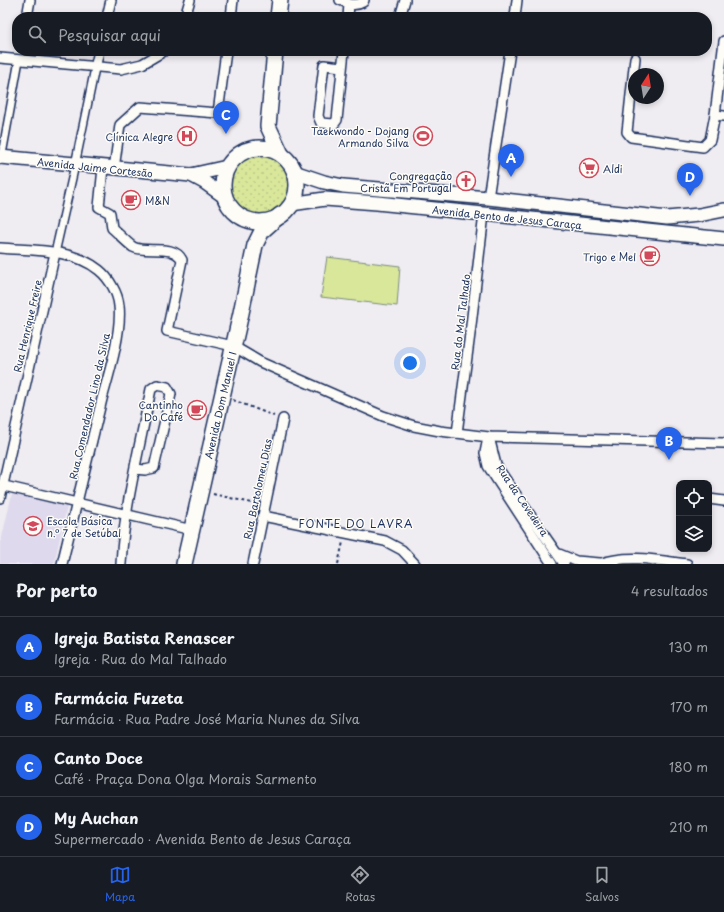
<!DOCTYPE html>
<html lang="pt">
<head>
<meta charset="utf-8">
<style>
  :root { --surface:#171b24; --page:#20242c; --text:#f1f3f6; --muted:#9ea1a6; --line:#363941; --accent:#2563eb }
  body { margin:0; font-family:"Playpen Sans",sans-serif; background:var(--page); color:var(--text) }
  .controls { position:absolute; right:12px; bottom:12px; display:grid; overflow:hidden; border-radius:8px; box-shadow:0 2px 6px #0003 }
  .controls button { width:36px; height:36px; display:grid; place-items:center; padding:0; border:0; border-bottom:1px solid var(--line); background:var(--surface); color:var(--text); font:20px sans-serif }
  .compass { position:absolute; left:628px; top:68px; width:36px; height:36px; border-radius:50%; background:var(--surface); box-shadow:0 2px 6px #0003; rotate:12deg }
  .you { position:absolute; left:410px; top:363px; width:14px; height:14px; margin:-10px; border:3px solid #fff; border-radius:50%; background:#1a73e8; box-shadow:0 0 0 6px #1a73e833 }
  .badge { display:grid; place-items:center; width:26px; height:26px; border-radius:50%; background:var(--accent); color:#fff; font-size:13px; font-weight:700 }
  .pin { position:absolute; translate:-50% -33px; filter:drop-shadow(0 1px 2px #0008) }
  .pin::after { content:''; position:absolute; top:21px; width:14px; height:12px; background:inherit; clip-path:polygon(0 0,100% 0,50% 100%) }
  .list { margin:0; padding:0; list-style:none }
  h2 { display:flex; justify-content:space-between; align-items:center; height:52px; margin:0; padding:0 16px; font-size:17px }
  h2 small { font-size:13px; font-weight:400; color:var(--muted) }
  .list li { display:grid; grid-template-columns:26px 1fr auto; gap:12px; align-items:center; box-sizing:border-box; height:60px; padding:0 16px; border-top:1px solid var(--line) }
  .list b { display:block; font-size:15px; white-space:nowrap }
  .list p { margin:0; font-size:13px; white-space:nowrap; color:var(--muted) }
  .list em { font-size:13px; font-style:normal; color:var(--muted) }
  .icon { flex:none; width:22px; height:22px; fill:none; stroke:currentColor; stroke-width:2; stroke-linecap:round; stroke-linejoin:round }
  .map { position:relative; flex:none; width:724px; height:564px; overflow:hidden }
  .search { position:absolute; background:var(--surface); box-shadow:0 2px 6px #0003; left:12px; right:12px; top:12px; height:44px; display:flex; align-items:center; gap:10px; box-sizing:border-box; padding:0 14px; border-radius:16px; color:var(--muted); font-size:15px }
  .sheet { height:292px; background:var(--surface) }
  nav { display:flex; justify-content:space-around; align-items:center; box-sizing:border-box; height:56px; border-top:1px solid var(--line); background:var(--surface); font-size:11px; color:var(--muted) }
  nav a { display:grid; justify-items:center; gap:2px }
  nav .on { color:var(--accent) }
  .map>svg:first-child { display:block }
  .built { fill:#ded9ec }
  .park { fill:#d9e79a; stroke:#7a8b7c }
  .garden { fill:url(#garden-dots); stroke:#7a8b7c }
  .lines { fill:none; stroke-linecap:round; stroke-linejoin:round }
  .pedestrian-casing { stroke:#1b2f5e; stroke-width:10 }
  .minor-casing { stroke:#1b2f5e; stroke-width:12 }
  .secondary-casing { stroke:#1b2f5e; stroke-width:16 }
  .primary-casing { stroke:#1b2f5e; stroke-width:18 }
  .path { stroke:#1b2f5e; stroke-width:2; stroke-dasharray:3 3; stroke-linecap:butt }
  .pedestrian { stroke:#fdfcf7; stroke-width:7 }
  .minor { stroke:#fdfcf7; stroke-width:9 }
  .secondary { stroke:#fdfcf7; stroke-width:13 }
  .primary { stroke:#fdfcf7; stroke-width:15 }
  .labels { text-anchor:middle; dominant-baseline:central; stroke-width:3; stroke-linejoin:round; paint-order:stroke }
  .poi-label { font-size:10px; fill:#1b2f5e; stroke:#fdfcf7; text-anchor:end }
  .street-label { font-size:10px; fill:#1b2f5e; stroke:#fdfcf7 }
  .neighbourhood-label { font-size:11px; letter-spacing:1px; fill:#1b2f5e; stroke:#fdfcf7 }
</style>
</head>
<body>
<div class="map">
<svg width="724" height="564" viewBox="0 0 724 564">
  <defs>
    <pattern id="garden-dots" width="8" height="8" patternUnits="userSpaceOnUse"><rect width="8" height="8" fill="#d9e79a"/><path d="M2 2h.1M6 6h.1" fill="none" stroke="#bac687" stroke-width="1.8" stroke-linecap="round"/></pattern>
  </defs>
  <rect width="100%" height="100%" fill="#efecf2"/>
  <filter id="ink" filterUnits="userSpaceOnUse"><feTurbulence type="fractalNoise" baseFrequency=".025" numOctaves="2"/><feDisplacementMap in="SourceGraphic" scale="8" xChannelSelector="R" yChannelSelector="G"/><feConvolveMatrix kernelMatrix="1 2 1 2 8 2 1 2 1" color-interpolation-filters="sRGB"/></filter>
  <g filter="url(#ink)">
    <path class="built" d="M 12,494 L 67,506 L 54,564 L 0,564 L 0,546 Z"/>
    <path class="park" d="M 327,257 L 400,266 L 397,306 L 321,297 Z"/>
    <circle class="garden" cx="260" cy="184" r="30"/>
    <g class="lines">
      <g class="pedestrian-casing">
        <g id="pedestrian">
          <path d="M 1,160 L 19,60"/>
          <path d="M 55,253 L 75,165 L 95,68"/>
        </g>
      </g>
      <g class="minor-casing">
        <g id="minor">
          <path d="M 340,0 C 348,4 355,7 363,2 L 364,0"/>
          <path d="M 27,17 L 30,0"/>
          <path d="M 107,17 L 111,0"/>
          <path d="M 185,17 L 190,0"/>
          <path d="M 231,17 L 233,0"/>
          <path d="M 348,17 L 349,4"/>
          <path d="M 400,17 L 405,0"/>
          <path d="M 515,17 L 517,0"/>
          <path d="M 0,58 L 121,69 L 142,64 L 164,51"/>
          <path d="M 635,58 L 627,132 L 631,137 L 703,147 L 710,140 L 715,115 L 724,116"/>
          <path d="M 342,67 L 324,65 L 318,116 L 321,123 L 334,124 L 337,120 L 344,51"/>
          <path d="M 95,68 L 99,51"/>
          <path d="M 715,115 L 724,41"/>
          <path d="M 103,168 L 99,207 L 110,213 L 112,228 C 119,234 126,242 133,247 C 146,254 174,243 182,260 L 167,331 L 233,346 L 260,362 L 383,416 L 414,426 L 440,431 L 489,437 L 724,443"/>
          <path d="M 114,169 L 120,125 L 140,107 L 218,113 L 226,51"/>
          <path d="M 488,198 L 510,51"/>
          <path d="M 0,248 C 33,251 72,248 99,270 C 109,278 118,293 119,306 C 122,331 109,374 102,399 C 89,454 75,509 62,564"/>
          <path d="M 457,433 L 470,334 L 484,214"/>
          <path d="M 489,437 L 496,465 L 499,470 L 564,564"/>
          <path d="M 488,438 L 485,453 L 488,466 L 552,564"/>
          <path d="M 0,485 L 192,530"/>
          <path d="M 0,498 L 55,253"/>
          <path d="M 709,499 L 724,501"/>
          <path d="M 263,516 L 385,541 L 402,550 L 415,564"/>
          <path d="M 559,554 L 576,561 L 600,563"/>
          <path d="M 121,564 C 124,507 140,446 151,389 L 157,385 L 167,387 L 171,394 L 154,468 L 145,470 L 135,469"/>
          <path d="M 253,564 L 283,419"/>
          <path d="M 599,564 C 627,554 657,560 687,564"/>
        </g>
      </g>
      <g class="secondary-casing">
        <g id="secondary">
          <path d="M 0,157 L 191,175 L 227,167"/>
          <path d="M 294,172 L 324,182 L 343,186 L 488,198 L 667,218 L 699,215 L 724,210"/>
          <path d="M 191,175 L 204,182 L 225,197"/>
          <path d="M 291,204 L 325,199 L 377,203 L 724,239"/>
        </g>
      </g>
      <g class="primary-casing">
        <g id="primary">
          <path d="M 278,17 L 280,0"/>
          <path d="M 275,51 L 268,126 L 281,154"/>
          <circle cx="260" cy="185" r="37"/>
          <path d="M 184,564 L 241,313 L 255,245 L 262,231 L 280,215"/>
        </g>
      </g>
      <g class="path">
        <path d="M 233,400 L 274,416"/>
        <path d="M 213,494 L 256,504"/>
        <path d="M 338,564 L 343,542"/>
      </g>
      <use href="#pedestrian" class="pedestrian"/>
      <use href="#minor" class="minor"/>
      <use href="#secondary" class="secondary"/>
      <use href="#primary" class="primary"/>
    </g>
  </g>
  <defs>
    <g id="hospital-ring" transform="scale(1)"><circle r="9.5" fill="#fdfcf7" stroke="#d1495b" stroke-width="1.5"/><path d="M-5-5h3v3.5h4V-5h3V5h-3V1.5h-4V5h-3Z" fill="#d1495b"/></g>
    <g id="stadium-ring" transform="scale(1)"><circle r="9.5" fill="#fdfcf7" stroke="#d1495b" stroke-width="1.5"/><path d="M0-5a6.5 5 0 1 0 0 10a6.5 5 0 1 0 0-10ZM-3.5-1.8h7v3.6h-7Z" fill="#d1495b"/></g>
    <g id="supermarket-ring" transform="scale(1)"><circle r="9.5" fill="#fdfcf7" stroke="#d1495b" stroke-width="1.5"/><path d="M-6-5.5h2.5l.6 2H6L4.5 2H-2.5L-4.4-4H-6ZM-1.5 3.2a1.3 1.3 0 1 0 .1 0ZM3 3.2a1.3 1.3 0 1 0 .1 0Z" fill="#d1495b"/></g>
    <g id="church-ring" transform="scale(1)"><circle r="9.5" fill="#fdfcf7" stroke="#d1495b" stroke-width="1.5"/><path d="M-1.2-6h2.4v3.5h3.3v2.4h-3.3V6h-2.4V-.1h-3.3v-2.4h3.3Z" fill="#d1495b"/></g>
    <g id="cafe-ring" transform="scale(1)"><circle r="9.5" fill="#fdfcf7" stroke="#d1495b" stroke-width="1.5"/><path d="M-5.5-4.5H6V0H3Q3 3.5 0 3.5H-2.5Q-5.5 3.5-5.5 0ZM3-3.2v2h1.7v-2ZM-6 4.5H4V6H-6Z" fill="#d1495b"/></g>
    <g id="school-ring" transform="scale(1)"><circle r="9.5" fill="#fdfcf7" stroke="#d1495b" stroke-width="1.5"/><path d="M0-5L7-2L0 1L-7-2ZM-4 1L0 2.5L4 1V4Q0 6-4 4Z" fill="#d1495b"/></g>
  </defs>
  <g fill-rule="evenodd">
    <use href="#hospital-ring" x="187" y="136"/>
    <use href="#stadium-ring" x="423" y="136"/>
    <use href="#supermarket-ring" x="589" y="168"/>
    <use href="#church-ring" x="466" y="181"/>
    <use href="#cafe-ring" x="131" y="200"/>
    <use href="#cafe-ring" x="650" y="256"/>
    <use href="#cafe-ring" x="197" y="410"/>
    <use href="#school-ring" x="33" y="526"/>
  </g>
  <g class="labels">
    <g class="poi-label">
      <text x="409" y="130">Taekwondo - Dojang<tspan x="409" dy="12">Armando Silva</tspan></text>
      <text x="173" y="136">Clínica Alegre</text>
      <text x="603" y="168" text-anchor="start">Aldi</text>
      <text x="452" y="175">Congregação<tspan x="452" dy="12">Cristã Em Portugal</tspan></text>
      <text x="145" y="200" text-anchor="start">M&amp;N</text>
      <text x="636" y="256">Trigo e Mel</text>
      <text x="183" y="404">Cantinho<tspan x="183" dy="12">Do Café</tspan></text>
      <text x="47" y="520" text-anchor="start">Escola Básica<tspan x="47" dy="12">n.º 7 de Setúbal</tspan></text>
    </g>
    <g class="street-label">
      <text transform="translate(95 167) rotate(6)">Avenida Jaime Cortesão</text>
      <text transform="translate(507 217) rotate(6)">Avenida Bento de Jesus Caraça</text>
      <text transform="translate(460 322) rotate(-83)">Rua do Mal Talhado</text>
      <text transform="translate(27 326) rotate(-77)">Rua Henrique Freire</text>
      <text transform="translate(220 405) rotate(-77)">Avenida Dom Manuel I</text>
      <text transform="translate(89 406) rotate(-77)">Rua Comendador Lino da Silva</text>
      <text transform="translate(257 489) rotate(-78)">Rua Bartolomeu Dias</text>
      <text transform="translate(523 500) rotate(56)">Rua da Cevedeira</text>
    </g>
    <g class="neighbourhood-label">
      <text x="356" y="523">FONTE DO LAVRA</text>
    </g>
  </g>
</svg>
<div class="controls">
<button><svg class="icon" aria-label="locate" viewBox="0 0 24 24"><circle cx="12" cy="12" r="6"/><path d="M12 2v4M12 18v4M2 12h4M18 12h4"/></svg></button>
<button><svg class="icon" aria-label="layers" viewBox="0 0 24 24"><path d="M12 4l9 5-9 5-9-5zM3 14l9 5 9-5"/></svg></button>
</div>
<svg class="compass" viewBox="-18 -18 36 36"><path d="M0-13l5 13h-10z" fill="#e53935"/><path d="M0 13l5-13h-10z" fill="#9ea1a6"/></svg>
<div class="you"></div>
<div class="pin badge" style="left:511px;top:177px">A</div>
<div class="pin badge" style="left:669px;top:460px">B</div>
<div class="pin badge" style="left:226px;top:134px">C</div>
<div class="pin badge" style="left:690px;top:196px">D</div>
<div class="search"><svg class="icon" aria-label="search" viewBox="0 0 24 24"><circle cx="10" cy="10" r="6"/><path d="M15 15l6 6"/></svg>Pesquisar aqui</div>
</div>
<section class="sheet">
<h2>Por perto<small>4 resultados</small></h2>
<ul class="list">
<li><span class="badge">A</span><div><b>Igreja Batista Renascer</b><p>Igreja · Rua do Mal Talhado</p></div><em>130 m</em></li>
<li><span class="badge">B</span><div><b>Farmácia Fuzeta</b><p>Farmácia · Rua Padre José Maria Nunes da Silva</p></div><em>170 m</em></li>
<li><span class="badge">C</span><div><b>Canto Doce</b><p>Café · Praça Dona Olga Morais Sarmento</p></div><em>180 m</em></li>
<li><span class="badge">D</span><div><b>My Auchan</b><p>Supermercado · Avenida Bento de Jesus Caraça</p></div><em>210 m</em></li>
</ul>
</section>
<nav>
<a class="on"><svg class="icon" aria-label="map" viewBox="0 0 24 24"><path d="M3 6l6-2 6 2 6-2v14l-6 2-6-2-6 2zM9 4v14M15 6v14"/></svg>Mapa</a>
<a><svg class="icon" aria-label="directions" viewBox="0 0 24 24"><path d="M12 3l9 9-9 9-9-9zM9 14v-3h6M13 9l2 2-2 2"/></svg>Rotas</a>
<a><svg class="icon" aria-label="saved" viewBox="0 0 24 24"><path d="M7 4h10v16l-5-4-5 4z"/></svg>Salvos</a>
</nav>
</body>
</html>
